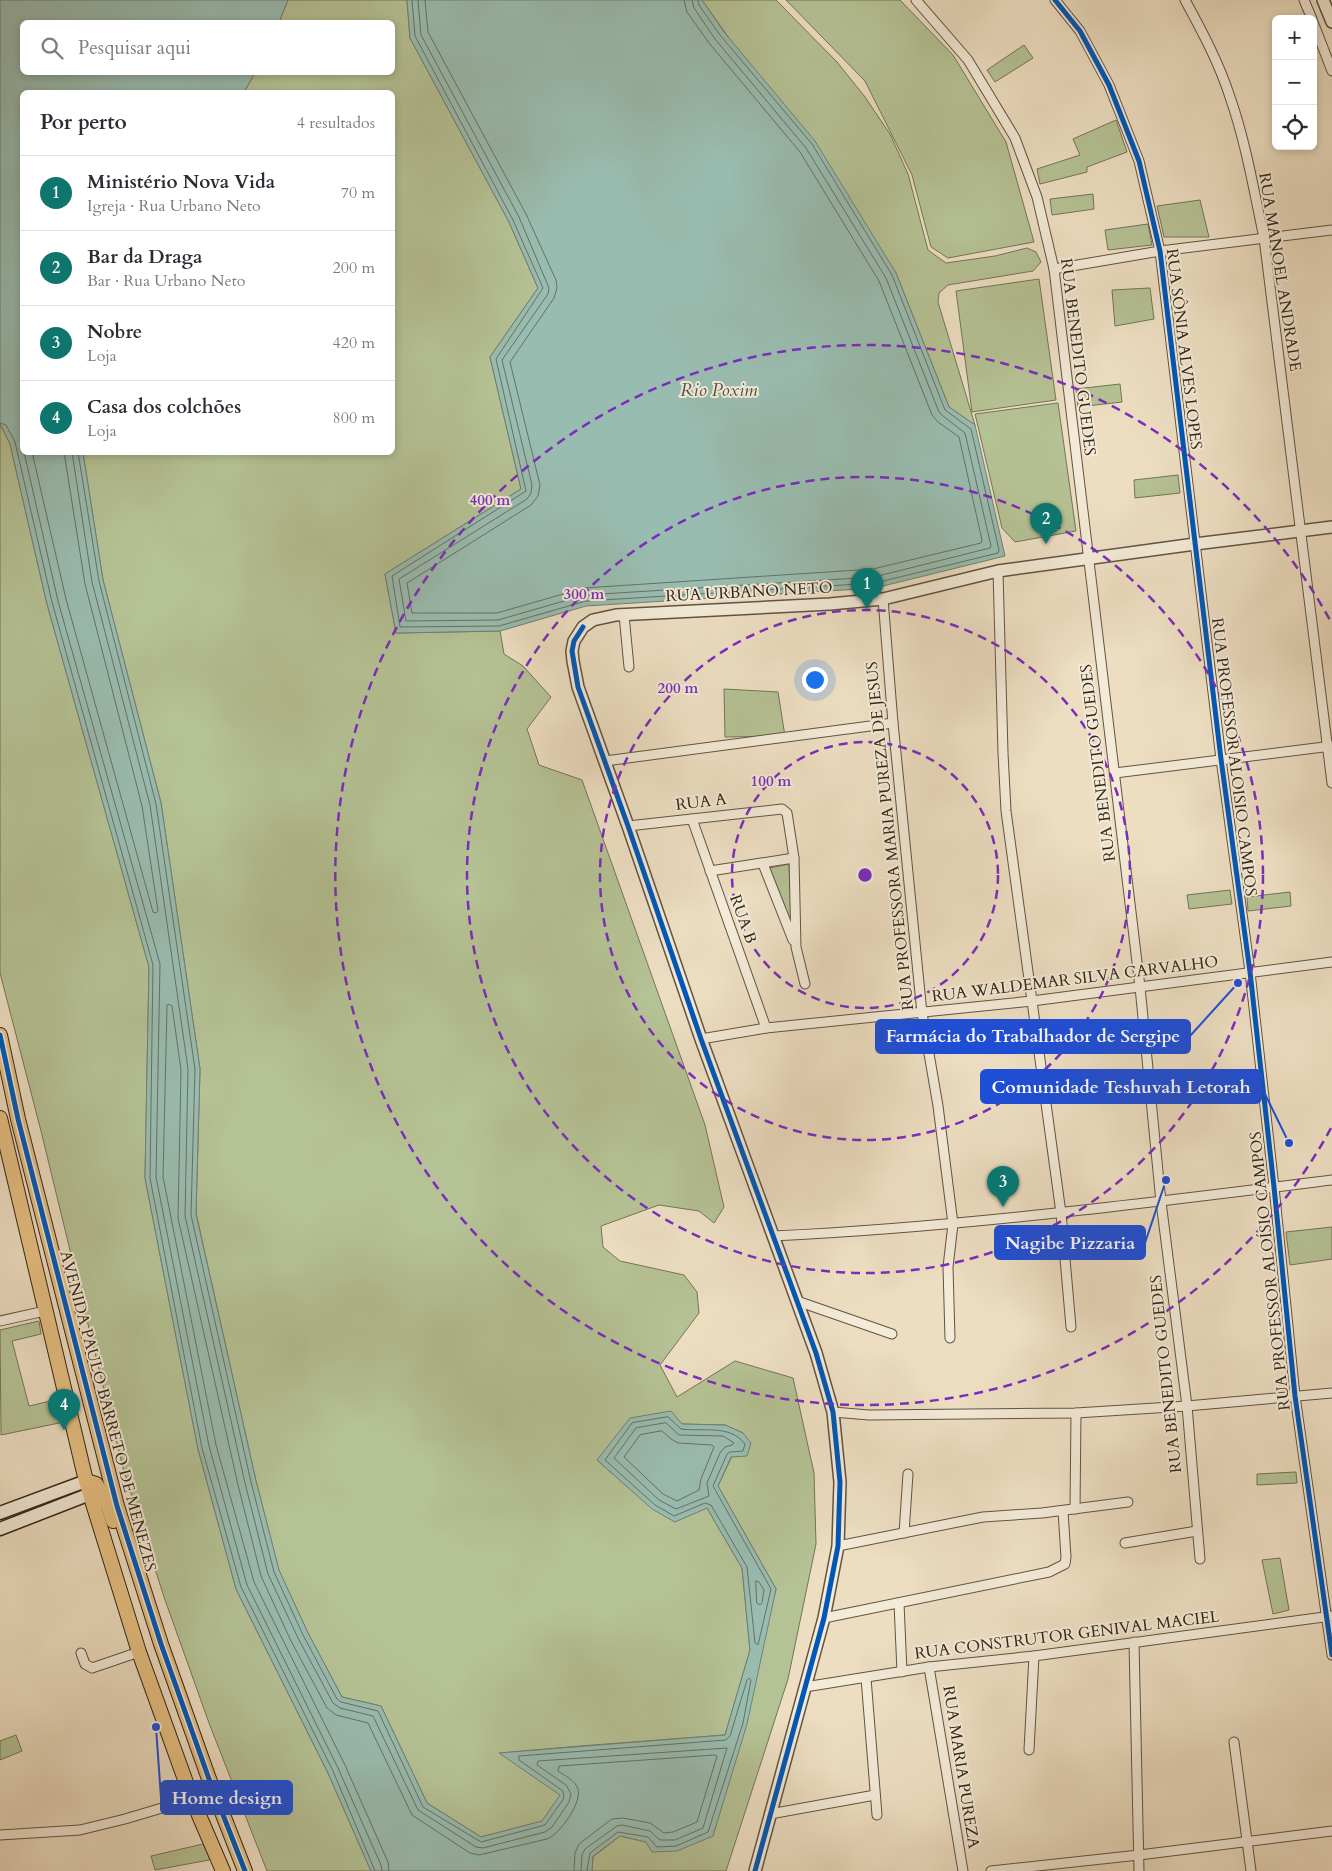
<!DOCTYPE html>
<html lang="pt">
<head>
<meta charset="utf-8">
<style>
  :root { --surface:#fff; --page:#f2f2f3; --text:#2b2b33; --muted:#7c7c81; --line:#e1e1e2; --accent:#0f766e }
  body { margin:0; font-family:Cardo,serif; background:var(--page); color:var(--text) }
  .controls { position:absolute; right:15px; top:15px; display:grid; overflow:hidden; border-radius:8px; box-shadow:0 2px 8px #0003 }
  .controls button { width:45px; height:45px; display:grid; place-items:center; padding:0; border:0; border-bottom:1px solid var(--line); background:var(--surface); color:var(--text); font:25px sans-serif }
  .you { position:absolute; left:814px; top:679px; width:18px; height:18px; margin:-12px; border:4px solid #fff; border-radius:50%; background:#1a73e8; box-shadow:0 0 0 8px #1a73e833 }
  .badge { display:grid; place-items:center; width:32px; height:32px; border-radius:50%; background:var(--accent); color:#fff; font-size:16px; font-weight:700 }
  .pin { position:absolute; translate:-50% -41px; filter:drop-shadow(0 1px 2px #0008) }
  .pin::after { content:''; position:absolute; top:26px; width:18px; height:15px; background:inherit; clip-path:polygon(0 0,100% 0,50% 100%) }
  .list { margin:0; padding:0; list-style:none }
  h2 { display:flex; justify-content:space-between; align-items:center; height:65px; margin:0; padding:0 20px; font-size:21px }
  h2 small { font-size:16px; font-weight:400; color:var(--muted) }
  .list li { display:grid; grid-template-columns:32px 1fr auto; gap:15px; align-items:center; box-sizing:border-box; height:75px; padding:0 20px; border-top:1px solid var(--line) }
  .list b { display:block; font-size:19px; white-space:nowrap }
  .list p { margin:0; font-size:16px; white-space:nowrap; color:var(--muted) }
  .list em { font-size:16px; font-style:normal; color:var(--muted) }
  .icon { flex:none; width:28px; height:28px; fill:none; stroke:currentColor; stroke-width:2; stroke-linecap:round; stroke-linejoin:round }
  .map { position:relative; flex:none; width:1332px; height:1871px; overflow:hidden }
  .search { position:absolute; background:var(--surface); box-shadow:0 2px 8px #0003; left:20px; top:20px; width:375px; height:55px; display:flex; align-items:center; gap:12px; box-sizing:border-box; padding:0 18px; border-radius:8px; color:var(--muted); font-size:19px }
  .panel { position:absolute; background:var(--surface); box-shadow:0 2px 8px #0003; left:20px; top:90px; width:375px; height:365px; border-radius:8px }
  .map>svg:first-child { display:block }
  .green { fill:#b5c295; stroke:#747457 }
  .water { fill:#99bcb0; stroke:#718074 }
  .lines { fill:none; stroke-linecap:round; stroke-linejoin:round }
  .shore { stroke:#667064; stroke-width:1 }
  .minor-casing { stroke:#625343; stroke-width:11 }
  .tertiary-casing { stroke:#625343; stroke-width:14 }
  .secondary-casing { stroke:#342519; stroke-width:15 }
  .primary-casing { stroke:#342519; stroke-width:16 }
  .minor { stroke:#f3ead7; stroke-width:9 }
  .tertiary { stroke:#f3ead7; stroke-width:11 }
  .secondary { stroke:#f3ead7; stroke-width:12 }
  .primary { stroke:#e6bf81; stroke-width:14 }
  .cycleway-casing { stroke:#f3ead7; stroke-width:8 }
  .cycleway { stroke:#0057b8; stroke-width:5 }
  .ring { fill:none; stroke:#7b2cbf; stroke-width:2.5; stroke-dasharray:9 6 }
  .labels { text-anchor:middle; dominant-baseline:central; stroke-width:4; stroke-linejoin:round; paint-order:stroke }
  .street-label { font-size:16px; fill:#342519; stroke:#f3ead7 }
  .water-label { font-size:18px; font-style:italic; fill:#525246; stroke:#f3ead7 }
  .centre { fill:#7b2cbf; stroke:#f3ead7; stroke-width:2.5 }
  .ring-label { font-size:15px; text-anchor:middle; font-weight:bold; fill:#7b2cbf; stroke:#f3ead7; stroke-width:4; stroke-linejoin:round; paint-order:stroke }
  .leader { fill:none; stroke:#1d4ed8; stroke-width:2 }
  .callout-dot { fill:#1d4ed8; stroke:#f3ead7; stroke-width:2 }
  .callout { fill:#1d4ed8; stroke:#1d4ed8; stroke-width:2 }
  .callout-label { font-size:18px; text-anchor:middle; font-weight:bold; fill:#fff }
</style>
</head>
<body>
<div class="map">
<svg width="1332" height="1871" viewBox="0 0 1332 1871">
  <rect width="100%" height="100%" fill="#eddec2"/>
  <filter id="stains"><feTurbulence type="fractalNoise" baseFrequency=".004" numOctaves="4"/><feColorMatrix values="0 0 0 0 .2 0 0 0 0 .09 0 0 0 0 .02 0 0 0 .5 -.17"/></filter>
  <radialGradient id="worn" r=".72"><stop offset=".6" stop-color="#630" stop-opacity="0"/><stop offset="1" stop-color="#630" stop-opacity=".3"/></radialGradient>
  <g class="green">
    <path d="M 288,0 L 407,0 L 410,38 L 509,222 L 538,288 L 490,357 L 521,489 L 385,574 L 396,633 L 500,631 L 504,654 L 523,666 L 551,697 L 527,729 L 539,765 L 582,780 L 705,1125 L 724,1207 L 714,1223 L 699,1211 L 659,1205 L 601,1226 L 603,1247 L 620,1261 L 684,1275 L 697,1292 L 699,1313 L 660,1365 L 677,1397 L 735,1361 L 793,1378 L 814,1473 L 816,1544 L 788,1679 L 726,1871 L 592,1871 L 593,1857 L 620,1836 L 647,1842 L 713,1836 L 776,1589 L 718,1486 L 743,1433 L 725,1425 L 682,1424 L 597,1460 L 622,1482 L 707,1508 L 742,1568 L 750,1650 L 725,1735 L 580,1746 L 500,1753 L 561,1795 L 543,1821 L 481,1837 L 427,1803 L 381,1706 L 342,1697 L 308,1633 L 279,1571 L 256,1481 L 196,1213 L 200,1069 L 161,803 L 103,580 L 83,453 L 392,452 L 392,92 L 244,92 L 255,73 L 392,72 L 392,22 L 279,22 Z"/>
    <path d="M 702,0 L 776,0 L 837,62 L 865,97 L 890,134 L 908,174 L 928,250 L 946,263 L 995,256 L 1027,248 L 1036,252 L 1041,262 L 1033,271 L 948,285 L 939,293 L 938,302 L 975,425 L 949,407 L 896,273 Z"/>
    <path d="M 786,0 L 900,0 L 953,55 L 1006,142 L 1034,242 L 948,258 L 931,247 L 912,175 L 865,81 Z"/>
    <path d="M 1024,45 L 1033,58 L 995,82 L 987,70 Z"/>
    <path d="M 1116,120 L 1127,152 L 1087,167 L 1087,172 L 1040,184 L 1037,169 L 1080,155 L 1073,139 Z"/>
    <path d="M 1093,194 L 1094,209 L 1052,215 L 1050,199 Z"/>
    <path d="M 1200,200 L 1209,237 L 1164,237 L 1157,206 Z"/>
    <path d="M 1148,224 L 1152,245 L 1108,250 L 1105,230 Z"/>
    <path d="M 1039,279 L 1056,400 L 972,412 L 956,291 Z"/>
    <path d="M 1150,288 L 1154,319 L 1115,326 L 1112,290 Z"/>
    <path d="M 1120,384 L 1122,402 L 1078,407 L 1076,389 Z"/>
    <path d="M 1058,403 L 1076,531 L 1015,542 L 1002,528 L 975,414 Z"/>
    <path d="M 0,424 L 10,444 L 47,604 L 149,967 L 145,1178 L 198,1449 L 236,1589 L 328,1773 L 371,1871 L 267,1871 L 209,1723 L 164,1597 L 123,1468 L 41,1131 L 0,973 Z"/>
    <path d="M 1178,475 L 1180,493 L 1135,498 L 1134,480 Z"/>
    <path d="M 724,689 L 778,692 L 785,736 L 725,737 Z"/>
    <path d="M 789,864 L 792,925 L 770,868 Z"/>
    <path d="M 1230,890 L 1232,904 L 1189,909 L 1187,895 Z"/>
    <path d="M 1290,892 L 1291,906 L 1248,911 L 1247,897 Z"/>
    <path d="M 1332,1227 L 1332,1259 L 1290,1265 L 1286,1232 Z"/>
    <path d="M 39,1321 L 41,1334 L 12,1341 L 29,1406 L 59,1399 L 64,1422 L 1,1435 L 0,1330 Z"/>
    <path d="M 1296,1472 L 1297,1483 L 1257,1485 L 1257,1474 Z"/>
    <path d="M 1280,1558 L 1289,1610 L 1273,1614 L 1262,1560 Z"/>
    <path d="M 16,1735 L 22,1751 L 0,1760 L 0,1741 Z"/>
    <path d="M 203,1844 L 210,1857 L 209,1860 L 155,1870 L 151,1856 Z"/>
  </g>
  <g class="water">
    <path d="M 0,0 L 288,0 L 279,22 L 22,22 L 22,72 L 255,73 L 244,92 L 22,92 L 22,452 L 83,453 L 103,580 L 161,803 L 200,1069 L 196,1214 L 256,1481 L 279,1570 L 308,1633 L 342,1697 L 381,1706 L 427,1803 L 481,1837 L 542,1821 L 560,1795 L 499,1753 L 725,1735 L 750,1650 L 742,1568 L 707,1508 L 675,1522 L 652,1509 L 597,1460 L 630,1418 L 671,1411 L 682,1424 L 725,1425 L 743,1433 L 751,1443 L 747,1456 L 731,1457 L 718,1486 L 776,1589 L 747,1724 L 713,1836 L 677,1851 L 652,1852 L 646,1842 L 620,1836 L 593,1856 L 592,1871 L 371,1871 L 328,1773 L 236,1589 L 198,1449 L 145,1178 L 149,967 L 47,604 L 10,444 L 0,423 Z"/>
    <path d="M 407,0 L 702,0 L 724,32 L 815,141 L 896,273 L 949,407 L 975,425 L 1005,556 L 875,588 L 586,606 L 500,631 L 396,633 L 385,574 L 521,489 L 490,357 L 538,288 L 509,222 L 410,38 Z"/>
  </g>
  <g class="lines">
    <g class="shore">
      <path d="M 412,0 L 415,36 L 513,220 L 543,288 L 496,359 L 526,491 L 392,576 L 400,627 L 499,626 L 586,601 L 875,583 L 998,553 L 999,550 L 971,429 L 945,410 L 892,275 L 812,144 L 720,35 L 699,5 L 698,0"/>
      <path d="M 418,0 L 421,35 L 519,217 L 549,288 L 548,294 L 502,360 L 532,485 L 531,493 L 527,499 L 399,579 L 406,621 L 498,620 L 585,595 L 874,577 L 990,548 L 991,546 L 965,433 L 943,416 L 939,412 L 886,278 L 806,148 L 715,39 L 694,8 L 692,0"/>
      <path d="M 425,0 L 428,32 L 526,214 L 556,280 L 557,288 L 554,298 L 510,362 L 540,485 L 538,496 L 531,505 L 407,583 L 412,613 L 497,613 L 584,588 L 873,569 L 981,543 L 982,540 L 959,437 L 938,422 L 932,415 L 879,281 L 800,152 L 709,43 L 687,12 L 684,0"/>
      <path d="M 0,423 L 6,425 L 15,442 L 52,602 L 153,965 L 150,1178 L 202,1448 L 241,1587 L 333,1771 L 375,1871"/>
      <path d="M 24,452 L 58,601 L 160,964 L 156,1177 L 209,1446 L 247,1585 L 338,1768 L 381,1865 L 382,1871"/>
      <path d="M 32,452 L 66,599 L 153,912 L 156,913 L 158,911 L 142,806 L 85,584 L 64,452"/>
      <path d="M 72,452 L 92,582 L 150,805 L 188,1069 L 185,1216 L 245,1483 L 268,1574 L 298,1638 L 333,1703 L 340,1708 L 373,1716 L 418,1810 L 476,1847 L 483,1848 L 545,1832 L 552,1827 L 569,1802 L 571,1794 L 566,1785 L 537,1765 L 538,1761 L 727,1748 L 703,1828 L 675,1840 L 660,1840 L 650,1831 L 622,1825 L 617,1826 L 585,1849 L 582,1855 L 581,1871"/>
      <path d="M 78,452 L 99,581 L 156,804 L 195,1069 L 191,1215 L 251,1482 L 274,1572 L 303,1635 L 337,1699 L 341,1702 L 378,1711 L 423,1807 L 481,1842 L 545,1825 L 564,1798 L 563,1791 L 519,1760 L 519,1756 L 726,1740 L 730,1736 L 747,1680 L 749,1678 L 751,1680 L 743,1723 L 708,1832 L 676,1846 L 657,1847 L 648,1837 L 618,1832 L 590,1853 L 587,1871"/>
      <path d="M 668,1417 L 681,1429 C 702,1432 730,1424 745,1444 L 743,1451 L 730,1452 L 727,1454 L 713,1486 L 771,1589 L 758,1645 L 755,1643 L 747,1567 L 711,1505 L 705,1503 L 674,1516 L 655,1505 L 605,1460 L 632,1423 Z"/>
      <path d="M 666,1423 L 679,1435 L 723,1436 L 734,1443 L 732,1445 L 725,1447 L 720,1453 L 707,1483 L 709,1496 L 676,1509 L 659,1500 L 614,1458 L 636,1428 Z"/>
      <path d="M 662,1431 L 671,1439 L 678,1443 L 712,1445 L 714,1447 L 701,1479 L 699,1490 L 677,1501 L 663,1494 L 624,1457 L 640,1435 Z"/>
      <path d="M 756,1581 L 759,1582 L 764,1590 L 762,1603 L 760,1605 L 757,1603 Z"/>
      <path d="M 389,1871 L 388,1862 L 345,1765 L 254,1582 L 216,1445 L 163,1177 L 167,1006 L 168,1004 L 172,1006 L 181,1070 L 178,1218 L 238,1485 L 261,1576 L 291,1641 L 327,1708 L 336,1715 L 368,1723 L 412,1815 L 470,1853 L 479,1855 L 547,1839 C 560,1834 582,1803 578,1789 C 575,1780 565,1776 558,1771 L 559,1766 L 715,1755 L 717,1756 L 697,1822 L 673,1832 L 664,1833 L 650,1823 L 623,1818 L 612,1819 L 579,1844 L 575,1853 L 574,1871"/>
    </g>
    <g class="minor-casing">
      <g id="minor">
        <path d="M 916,0 L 968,60 L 1015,138 L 1037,197 L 1054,269 L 1140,987 L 1161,1202 L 1187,1406 L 1200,1559"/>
        <path d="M 1055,0 L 1080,31 L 1109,85 L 1139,161 L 1160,251 L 1221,759 L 1250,972 L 1274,1187 L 1295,1396 L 1332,1655"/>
        <path d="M 1185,0 C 1202,31 1219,63 1230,97 C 1246,143 1254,191 1264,238 L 1332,783"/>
        <path d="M 1304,0 L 1312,19"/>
        <path d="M 1313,22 L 1332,71"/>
        <path d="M 1054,269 L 1160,251 L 1332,230"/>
        <path d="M 998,571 L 1003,753 L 1006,811 L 1061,1213 L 1071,1327"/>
        <path d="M 883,599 L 893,723 L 922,1013 L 938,1106 L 953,1224 L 948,1267 L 950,1338"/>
        <path d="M 624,615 L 629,667"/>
        <path d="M 605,761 L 893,723"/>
        <path d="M 1115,773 L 1332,746"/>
        <path d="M 692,819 L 766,1028"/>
        <path d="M 628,826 L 782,809 L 787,813 L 788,819 L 794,858 L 796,947 L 805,984"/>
        <path d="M 763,864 L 793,940"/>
        <path d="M 710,871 L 794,858"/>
        <path d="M 701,1039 L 766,1028 L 1032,1001 L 1332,962"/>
        <path d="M 773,1236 C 961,1227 1146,1203 1332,1180"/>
        <path d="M 797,1301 L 892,1334"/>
        <path d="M 0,1321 L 45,1311"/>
        <path d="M 833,1412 L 869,1415 L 1076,1413 L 1187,1406 L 1332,1393"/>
        <path d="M 1075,1509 L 1076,1413"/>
        <path d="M 904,1533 L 908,1474"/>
        <path d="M 1125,1543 L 1197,1531"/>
        <path d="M 838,1546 L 983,1517 L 1042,1513 L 1128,1502"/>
        <path d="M 899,1603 L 902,1672"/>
        <path d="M 824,1618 L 1049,1572 L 1065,1564 L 1066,1557 L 1063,1511"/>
        <path d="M 1134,1642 L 1139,1871"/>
        <path d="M 81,1653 L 85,1664 L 92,1668 L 139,1652"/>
        <path d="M 929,1667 L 963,1871"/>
        <path d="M 866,1678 L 877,1815"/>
        <path d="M 805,1687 L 929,1667 L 1034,1656 L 1332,1616"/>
        <path d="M 1234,1742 L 1251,1871"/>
        <path d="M 1029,1750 L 1034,1656"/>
        <path d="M 770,1814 L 875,1795"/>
        <path d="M 0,1835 L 80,1830 L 125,1819 L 192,1799"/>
        <path d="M 991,1871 L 1139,1855 L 1332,1831"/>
      </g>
    </g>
    <g class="tertiary-casing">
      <g id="tertiary">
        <path d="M 1323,0 L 1332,22"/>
        <path d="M 755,1871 L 824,1618 L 838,1546 L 840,1482 L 833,1412 L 816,1353 L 701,1039 L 628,826 L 578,687 L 573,661 L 572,651 L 574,641 L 583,627 L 593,620 L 616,615 L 830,604 L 883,599 L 998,571 L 1195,544 L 1332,527"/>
      </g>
    </g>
    <g class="secondary-casing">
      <g id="secondary">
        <path d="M 0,1513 L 86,1481"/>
        <path d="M 0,1529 L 90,1494"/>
      </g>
    </g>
    <g class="primary-casing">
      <g id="primary">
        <path d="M 0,1035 L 18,1119 L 117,1506 L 161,1644 L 209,1779 L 245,1871"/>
        <path d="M 0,1118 L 86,1481 L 139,1652 L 192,1799 L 223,1871"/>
        <path d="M 86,1481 L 96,1484 L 108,1505 L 113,1521"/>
      </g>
    </g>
    <use href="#minor" class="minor"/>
    <use href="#tertiary" class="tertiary"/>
    <use href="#secondary" class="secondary"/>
    <use href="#primary" class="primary"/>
    <g class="cycleway-casing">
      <g id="cycleway">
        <path d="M 1055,0 L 1080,31 L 1109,85 L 1139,161 L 1160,251 L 1221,759 L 1250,972 L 1274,1187 L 1295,1396 L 1332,1655"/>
        <path d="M 583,627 L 574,641 L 572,651 L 578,687 L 628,826 L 701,1039 L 816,1353 L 833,1412 L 840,1482 L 838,1546 L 824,1618 L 755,1871"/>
        <path d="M 0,1035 L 18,1119 L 117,1506 L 161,1644 L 209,1779 L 245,1871"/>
      </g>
    </g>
    <use href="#cycleway" class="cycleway"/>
  </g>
  <g class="ring">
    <circle cx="865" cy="875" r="133"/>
    <circle cx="865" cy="875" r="265"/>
    <circle cx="865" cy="875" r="398"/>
    <path d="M1331 1128A530 530 0 1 1 1331 622"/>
  </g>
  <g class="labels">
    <g class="street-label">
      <text transform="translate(1280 272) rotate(81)">RUA MANOEL ANDRADE</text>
      <text transform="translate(1184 349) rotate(83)">RUA SÔNIA ALVES LOPES</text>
      <text transform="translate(1078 357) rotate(83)">RUA BENEDITO GUEDES</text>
      <text transform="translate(749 592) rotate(-3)">RUA URBANO NETO</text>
      <text transform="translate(1234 757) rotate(83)">RUA PROFESSOR ALOISIO CAMPOS</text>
      <text transform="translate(1098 763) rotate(-97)">RUA BENEDITO GUEDES</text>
      <text transform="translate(701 802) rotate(-7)">RUA A</text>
      <text transform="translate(890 836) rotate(-96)">RUA PROFESSORA MARIA PUREZA DE JESUS</text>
      <text transform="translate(743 919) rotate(70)">RUA B</text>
      <text transform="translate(1075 979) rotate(-7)">RUA WALDEMAR SILVA CARVALHO</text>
      <text transform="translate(1270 1271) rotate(-96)">RUA PROFESSOR ALOÍSIO CAMPOS</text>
      <text transform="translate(1166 1374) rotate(-96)">RUA BENEDITO GUEDES</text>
      <text transform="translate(108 1411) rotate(75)">AVENIDA PAULO BARRETO DE MENEZES</text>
      <text transform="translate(1067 1635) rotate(-7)">RUA CONSTRUTOR GENIVAL MACIEL</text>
      <text transform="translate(961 1767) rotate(81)">RUA MARIA PUREZA</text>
    </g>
    <g class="water-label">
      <text x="719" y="390">Rio Poxim</text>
    </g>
  </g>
  <circle cx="865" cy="875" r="8" class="centre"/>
  <g class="ring-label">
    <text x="490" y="505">400 m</text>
    <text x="584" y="599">300 m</text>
    <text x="678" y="693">200 m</text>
    <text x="771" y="786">100 m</text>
  </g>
  <path class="leader" d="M1238 983L1190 1036M1289 1143L1261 1086M1166 1180L1145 1243M156 1727L161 1798"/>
  <g class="callout-dot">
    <circle cx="1238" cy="983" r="5"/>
    <circle cx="1289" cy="1143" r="5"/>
    <circle cx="1166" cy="1180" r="5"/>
    <circle cx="156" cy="1727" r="5"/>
  </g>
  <g class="callout">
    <rect x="876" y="1020" width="314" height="33" rx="5"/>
    <rect x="981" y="1070" width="280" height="33" rx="5"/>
    <rect x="995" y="1226" width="150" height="33" rx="5"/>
    <rect x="161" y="1781" width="131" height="33" rx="5"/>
  </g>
  <g class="callout-label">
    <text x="1033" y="1042">Farmácia do Trabalhador de Sergipe</text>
    <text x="1121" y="1093">Comunidade Teshuvah Letorah</text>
    <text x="1070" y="1249">Nagibe Pizzaria</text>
    <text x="227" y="1804">Home design</text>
  </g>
  <rect width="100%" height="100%" filter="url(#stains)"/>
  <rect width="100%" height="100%" fill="url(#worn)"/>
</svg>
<div class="controls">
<button>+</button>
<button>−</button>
<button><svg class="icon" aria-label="locate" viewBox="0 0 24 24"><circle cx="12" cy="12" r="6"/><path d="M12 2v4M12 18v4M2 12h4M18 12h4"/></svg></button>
</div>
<div class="you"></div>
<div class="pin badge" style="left:867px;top:609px">1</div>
<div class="pin badge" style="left:1046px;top:544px">2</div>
<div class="pin badge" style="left:1003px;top:1207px">3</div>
<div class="pin badge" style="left:64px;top:1430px">4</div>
<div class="search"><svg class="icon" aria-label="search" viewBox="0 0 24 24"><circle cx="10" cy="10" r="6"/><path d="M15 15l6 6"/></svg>Pesquisar aqui</div>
<section class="panel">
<h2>Por perto<small>4 resultados</small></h2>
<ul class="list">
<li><span class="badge">1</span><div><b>Ministério Nova Vida</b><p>Igreja · Rua Urbano Neto</p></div><em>70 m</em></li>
<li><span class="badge">2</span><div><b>Bar da Draga</b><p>Bar · Rua Urbano Neto</p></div><em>200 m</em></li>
<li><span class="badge">3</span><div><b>Nobre</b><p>Loja</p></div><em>420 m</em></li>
<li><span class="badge">4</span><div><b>Casa dos colchões</b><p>Loja</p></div><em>800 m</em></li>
</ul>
</section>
</div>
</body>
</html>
